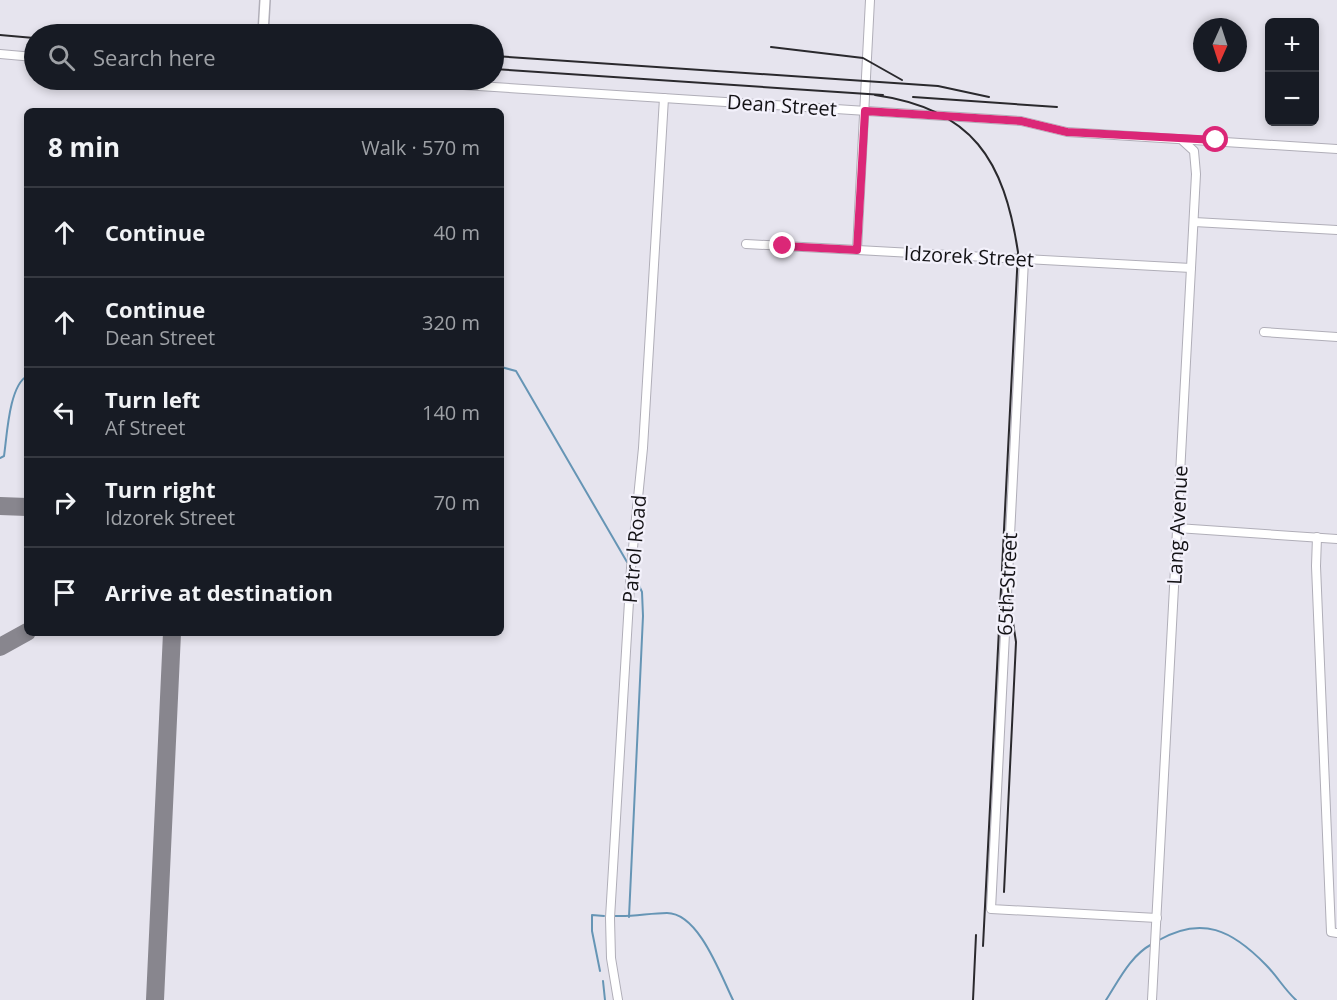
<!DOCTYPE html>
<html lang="en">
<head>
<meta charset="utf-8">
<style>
  :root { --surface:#171b24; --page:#242831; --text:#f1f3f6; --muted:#9ea1a6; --line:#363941 }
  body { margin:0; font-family:"Open Sans",sans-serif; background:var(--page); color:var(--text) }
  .controls { position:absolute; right:18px; top:18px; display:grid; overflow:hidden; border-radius:9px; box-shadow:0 3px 9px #0003 }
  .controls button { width:54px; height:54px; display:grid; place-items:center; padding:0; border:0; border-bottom:2px solid var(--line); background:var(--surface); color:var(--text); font:30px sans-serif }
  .compass { position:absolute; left:1193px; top:18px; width:54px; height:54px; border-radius:50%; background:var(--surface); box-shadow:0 3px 9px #0003; rotate:183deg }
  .stop { position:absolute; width:18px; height:18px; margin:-14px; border:4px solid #db2777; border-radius:50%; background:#fff }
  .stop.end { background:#db2777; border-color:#fff; box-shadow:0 2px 6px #0008 }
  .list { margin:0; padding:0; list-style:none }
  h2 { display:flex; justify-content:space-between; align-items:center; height:78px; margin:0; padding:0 24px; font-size:26px }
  h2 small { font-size:20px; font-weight:400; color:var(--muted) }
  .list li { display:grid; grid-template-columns:39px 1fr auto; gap:18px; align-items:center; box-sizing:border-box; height:90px; padding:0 24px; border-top:2px solid var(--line) }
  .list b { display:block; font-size:22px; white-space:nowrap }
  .list p { margin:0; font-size:20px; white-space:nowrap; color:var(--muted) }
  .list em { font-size:20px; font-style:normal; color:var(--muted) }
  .icon { flex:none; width:33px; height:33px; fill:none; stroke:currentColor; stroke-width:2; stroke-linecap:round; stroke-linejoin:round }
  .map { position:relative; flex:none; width:1337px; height:1000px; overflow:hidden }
  .search { position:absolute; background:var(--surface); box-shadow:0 3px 9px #0003; left:24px; top:24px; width:480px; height:66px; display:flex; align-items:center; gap:15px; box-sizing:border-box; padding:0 21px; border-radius:33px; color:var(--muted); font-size:22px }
  .panel { position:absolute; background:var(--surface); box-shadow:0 3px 9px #0003; left:24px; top:108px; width:480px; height:528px; border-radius:9px }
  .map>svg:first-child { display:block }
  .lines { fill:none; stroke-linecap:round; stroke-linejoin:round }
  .stream { stroke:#6695b5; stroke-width:2 }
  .taxiway { stroke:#88868e; stroke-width:18 }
  .minor-casing { stroke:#b0aeb8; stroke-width:10 }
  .tertiary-casing { stroke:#b0aeb8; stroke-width:12 }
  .minor { stroke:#fff; stroke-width:8 }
  .tertiary { stroke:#fff; stroke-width:9 }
  .rail { stroke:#2a292d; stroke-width:2 }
  .route { stroke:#db2777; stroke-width:8 }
  .labels { text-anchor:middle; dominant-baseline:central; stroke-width:4.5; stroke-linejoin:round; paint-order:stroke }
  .street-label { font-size:20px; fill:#131215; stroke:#f3f1fb }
</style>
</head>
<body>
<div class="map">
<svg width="1337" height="1000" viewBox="0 0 1337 1000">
  <rect width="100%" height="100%" fill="#e6e4ee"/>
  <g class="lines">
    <g class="stream">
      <path d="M 501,367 L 516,371 L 627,562"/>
      <path d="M 0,458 L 4,456 C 7,436 9,386 27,376"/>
      <path d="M 615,916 C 633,917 650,913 667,913 C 699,913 721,976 733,1000"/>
      <path d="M 629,917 L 643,616 L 642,592 L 635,577"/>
      <path d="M 1157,941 C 1202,915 1232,930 1266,965 C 1277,976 1284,989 1296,1000"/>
      <path d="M 600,971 L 592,931 L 592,915 L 604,916"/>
      <path d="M 603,981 L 605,1000"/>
      <path d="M 1106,1000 C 1119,980 1130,956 1152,944"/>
    </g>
    <g class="taxiway">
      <path d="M 0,506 L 27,507"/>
      <path d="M 0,647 L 27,632"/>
      <path d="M 155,1000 L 172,633"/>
    </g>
    <g class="minor-casing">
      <g id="minor">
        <path d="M 0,54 L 34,57"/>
        <path d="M 384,80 L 1021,121 L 1067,132 L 1337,149"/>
        <path d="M 1194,222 L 1337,230"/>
        <path d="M 746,244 L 1191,268"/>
        <path d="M 857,250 L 870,0"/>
        <path d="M 1024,260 L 991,909 L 1157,918"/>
        <path d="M 1264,332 L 1337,337"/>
        <path d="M 1177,528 L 1337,539"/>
        <path d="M 1317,537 L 1316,566 L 1331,932 L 1337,933"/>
        <path d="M 618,1000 L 611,958 L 610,918 L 631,568 L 643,448 L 664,98"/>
        <path d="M 1152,1000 L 1196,174 L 1194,151 L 1183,141"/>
      </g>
    </g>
    <g class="tertiary-casing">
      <path id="tertiary" d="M 263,34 L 265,0"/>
    </g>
    <use href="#minor" class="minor"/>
    <use href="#tertiary" class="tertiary"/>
    <g class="rail">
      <path d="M 0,35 L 34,38"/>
      <path d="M 771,47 L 863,58 L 902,80"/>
      <path d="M 494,56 L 938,86 L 989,97"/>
      <path d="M 494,69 L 883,95"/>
      <path d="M 875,95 C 973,109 1004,160 1018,252 L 983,946"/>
      <path d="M 913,97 L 1057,107"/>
      <path d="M 1004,892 L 1016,642 L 1007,584"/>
      <path d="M 973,1000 L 976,935"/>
    </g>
  </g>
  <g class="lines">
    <path class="route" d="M 783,246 L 857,250 L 865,111 L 1021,121 L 1067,132 L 1216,140"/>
  </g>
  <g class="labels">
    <g class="street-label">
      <text transform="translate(782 105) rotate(4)">Dean Street</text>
      <text transform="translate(969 256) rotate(3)">Idzorek Street</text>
      <text transform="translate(1177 525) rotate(-87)">Lang Avenue</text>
      <text transform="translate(634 549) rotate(-85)">Patrol Road</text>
      <text transform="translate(1007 584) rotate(-87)">65th Street</text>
    </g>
  </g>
</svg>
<div class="controls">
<button>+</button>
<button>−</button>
</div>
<svg class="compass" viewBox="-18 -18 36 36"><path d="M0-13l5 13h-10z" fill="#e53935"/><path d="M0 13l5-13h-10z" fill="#9ea1a6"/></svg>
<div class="stop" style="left:1216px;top:140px"></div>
<div class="stop end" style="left:783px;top:246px"></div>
<div class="search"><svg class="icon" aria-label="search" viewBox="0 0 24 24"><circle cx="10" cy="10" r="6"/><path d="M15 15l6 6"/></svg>Search here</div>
<section class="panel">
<h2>8 min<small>Walk · 570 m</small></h2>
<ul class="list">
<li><svg class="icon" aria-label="ahead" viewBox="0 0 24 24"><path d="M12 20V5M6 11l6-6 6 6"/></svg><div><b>Continue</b></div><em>40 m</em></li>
<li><svg class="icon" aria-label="ahead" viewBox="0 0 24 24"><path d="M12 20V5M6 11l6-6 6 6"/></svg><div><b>Continue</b><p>Dean Street</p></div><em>320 m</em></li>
<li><svg class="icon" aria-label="left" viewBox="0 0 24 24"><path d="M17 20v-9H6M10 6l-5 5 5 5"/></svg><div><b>Turn left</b><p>Af Street</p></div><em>140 m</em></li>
<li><svg class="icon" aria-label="right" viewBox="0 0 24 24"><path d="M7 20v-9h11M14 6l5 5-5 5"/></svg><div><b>Turn right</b><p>Idzorek Street</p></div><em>70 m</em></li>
<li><svg class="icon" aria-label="arrive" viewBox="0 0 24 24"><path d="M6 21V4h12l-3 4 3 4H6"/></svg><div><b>Arrive at destination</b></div></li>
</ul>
</section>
</div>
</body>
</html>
